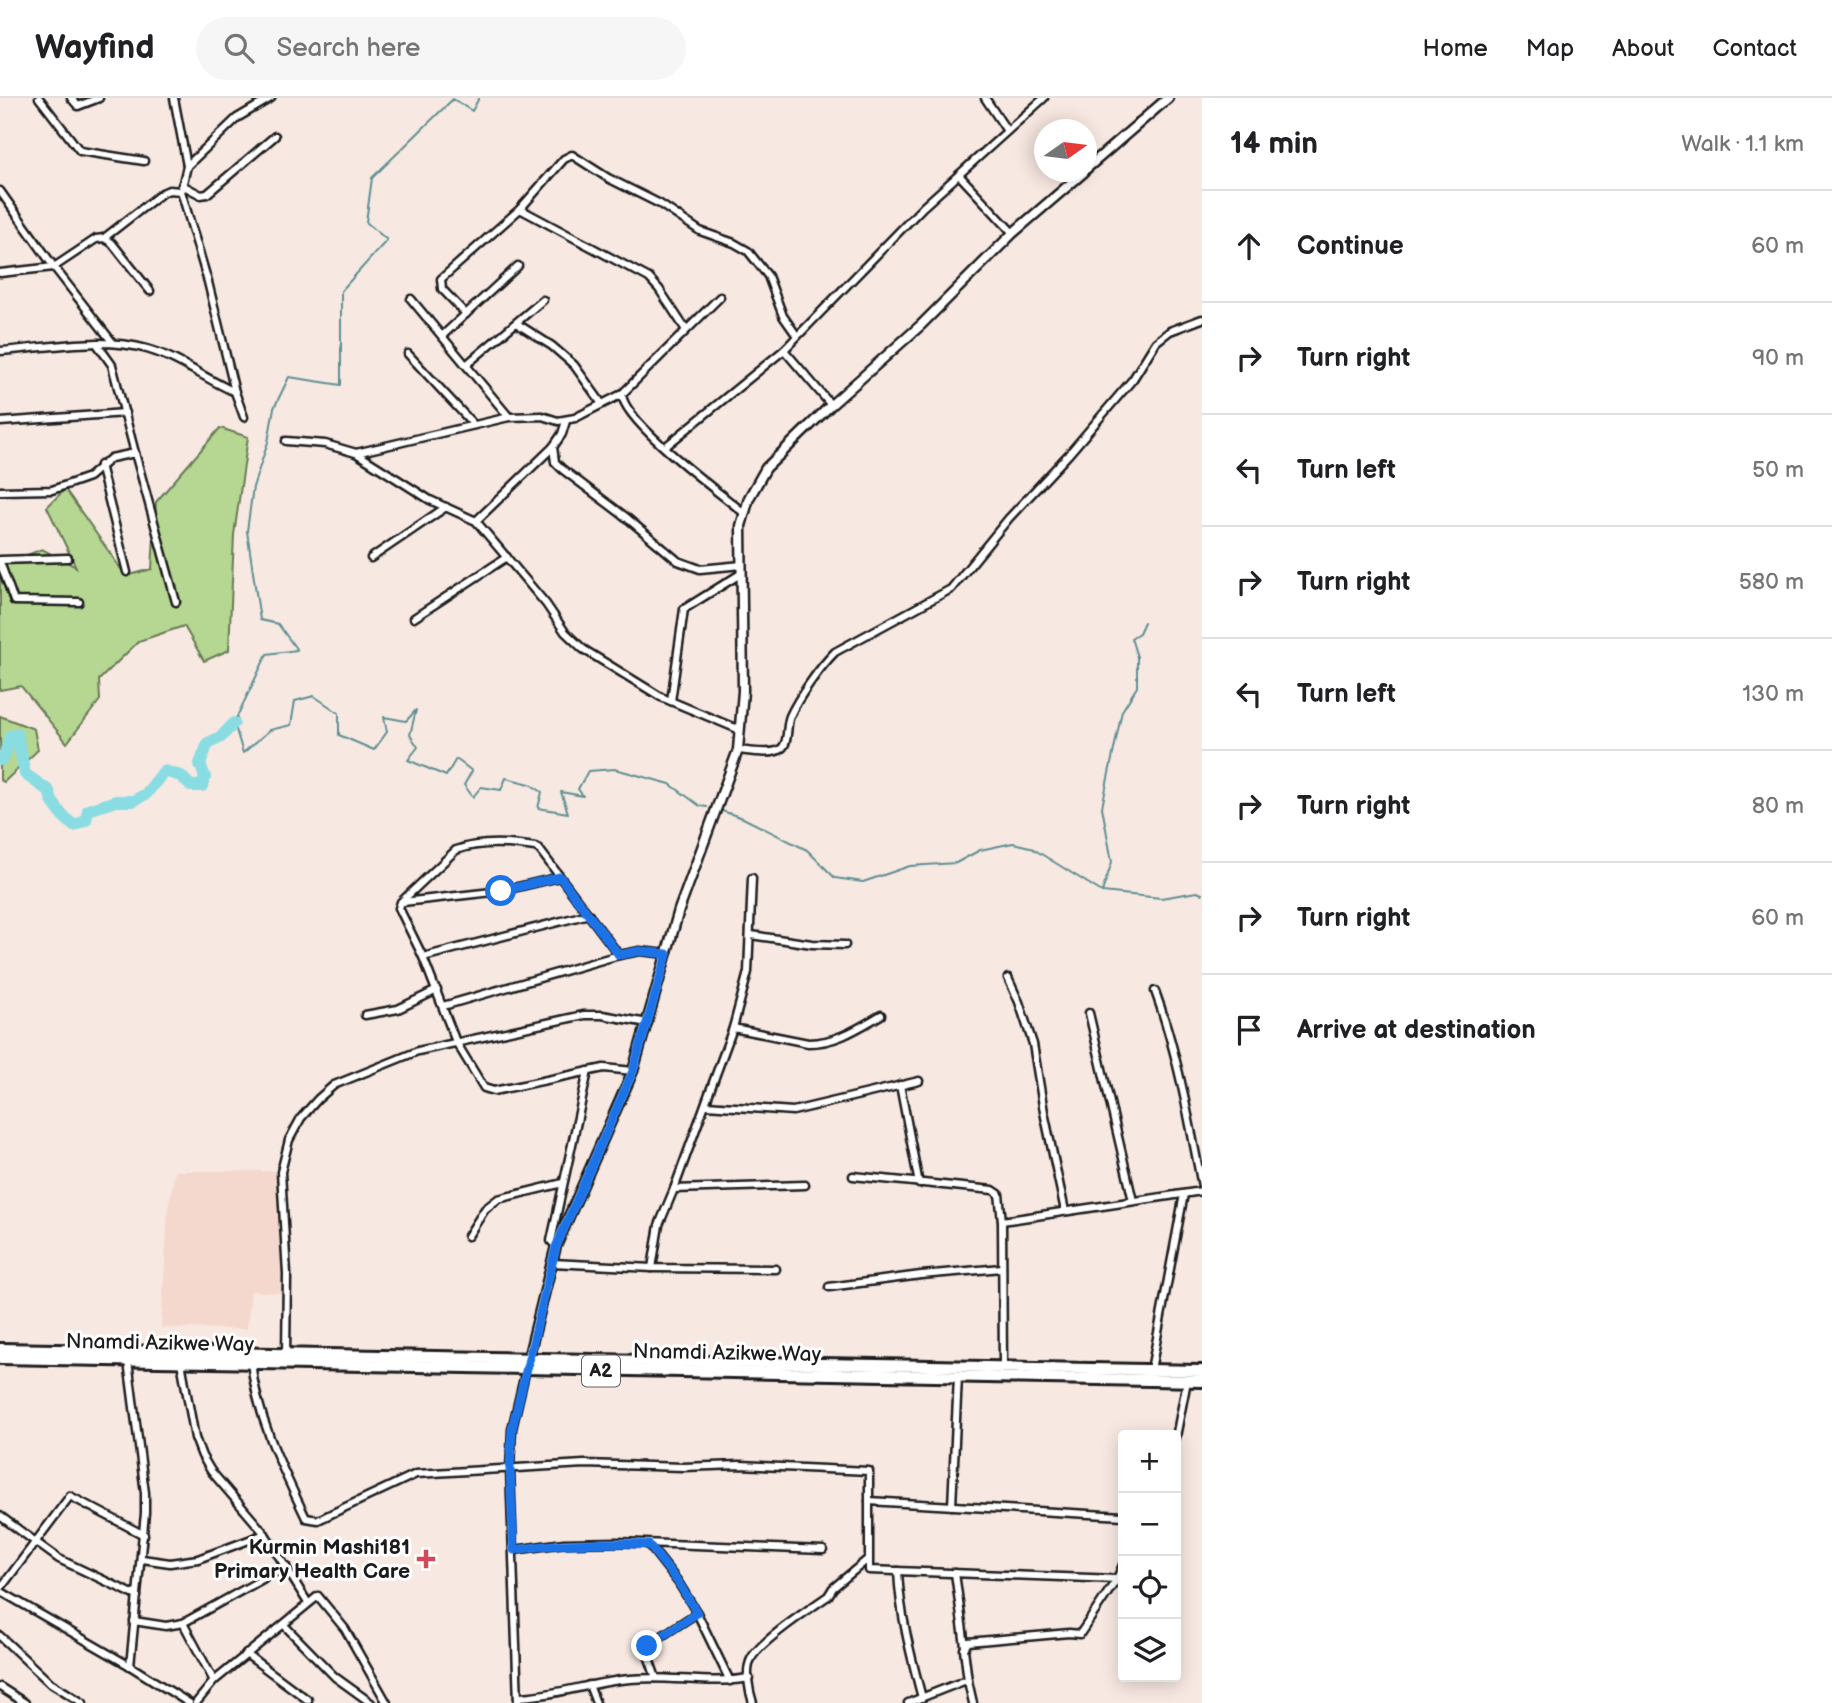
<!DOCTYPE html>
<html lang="en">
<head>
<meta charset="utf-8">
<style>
  :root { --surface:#fff; --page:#f6f6f6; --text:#202124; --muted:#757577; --line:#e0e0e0 }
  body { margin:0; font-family:"Balsamiq Sans",sans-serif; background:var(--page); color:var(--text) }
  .controls { position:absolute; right:21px; bottom:21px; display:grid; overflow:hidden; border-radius:7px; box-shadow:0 4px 18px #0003 }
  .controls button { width:63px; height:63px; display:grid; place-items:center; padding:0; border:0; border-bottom:2px solid var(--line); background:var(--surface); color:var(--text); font:35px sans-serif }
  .compass { position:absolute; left:1034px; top:21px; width:63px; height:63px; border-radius:50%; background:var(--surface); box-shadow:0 4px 18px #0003; rotate:76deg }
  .stop { position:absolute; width:21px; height:21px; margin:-16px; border:5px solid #1a73e8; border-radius:50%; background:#fff }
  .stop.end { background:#1a73e8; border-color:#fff; box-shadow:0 2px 7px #0008 }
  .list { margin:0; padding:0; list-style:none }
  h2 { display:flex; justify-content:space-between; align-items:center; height:91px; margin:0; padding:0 28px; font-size:30px }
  h2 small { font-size:23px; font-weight:400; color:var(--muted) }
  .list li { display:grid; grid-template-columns:46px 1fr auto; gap:21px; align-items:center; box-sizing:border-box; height:112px; padding:0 28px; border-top:2px solid var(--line) }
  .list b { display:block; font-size:26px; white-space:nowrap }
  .list em { font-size:23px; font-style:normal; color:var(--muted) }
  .icon { flex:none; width:38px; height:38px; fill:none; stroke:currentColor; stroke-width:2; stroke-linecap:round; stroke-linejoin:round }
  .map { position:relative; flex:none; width:1202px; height:1605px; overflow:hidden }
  header { display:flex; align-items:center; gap:42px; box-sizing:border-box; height:98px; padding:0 35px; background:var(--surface); border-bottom:2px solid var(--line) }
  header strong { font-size:33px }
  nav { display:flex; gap:38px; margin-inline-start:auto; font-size:24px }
  .search { width:490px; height:63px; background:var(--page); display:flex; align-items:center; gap:18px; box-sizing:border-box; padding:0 24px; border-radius:38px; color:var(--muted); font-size:26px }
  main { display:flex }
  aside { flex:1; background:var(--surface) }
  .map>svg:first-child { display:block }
  .built { fill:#f4d8ce }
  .green { fill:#b5d791; stroke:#687a56; stroke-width:2 }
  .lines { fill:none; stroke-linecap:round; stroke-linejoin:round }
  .stream { stroke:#5e8f93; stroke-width:2 }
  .river { stroke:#8adce3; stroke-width:12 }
  .minor-casing { stroke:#1c1c1c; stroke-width:11 }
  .tertiary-casing { stroke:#1c1c1c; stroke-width:13 }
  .trunk-casing { stroke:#1c1c1c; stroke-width:16 }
  .minor { stroke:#fff; stroke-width:6 }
  .tertiary { stroke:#fff; stroke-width:8 }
  .trunk { stroke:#fff; stroke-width:10 }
  .route { stroke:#1a73e8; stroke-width:9 }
  .poi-dot { fill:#d1495b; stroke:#fff; stroke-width:2.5 }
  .labels { text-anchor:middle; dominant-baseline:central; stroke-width:6; stroke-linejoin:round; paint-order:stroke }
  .shield { fill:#fff; stroke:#606060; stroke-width:2 }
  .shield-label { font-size:19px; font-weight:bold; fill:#1c1c1c }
  .street-label { font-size:21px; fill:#1c1c1c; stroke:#fff }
  .poi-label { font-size:21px; font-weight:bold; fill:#1c1c1c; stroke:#fff; text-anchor:end }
</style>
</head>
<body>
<header>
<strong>Wayfind</strong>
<div class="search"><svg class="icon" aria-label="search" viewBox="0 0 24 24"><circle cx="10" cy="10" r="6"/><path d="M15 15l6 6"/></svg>Search here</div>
<nav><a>Home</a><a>Map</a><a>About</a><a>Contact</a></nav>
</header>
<main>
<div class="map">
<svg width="1202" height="1605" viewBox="0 0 1202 1605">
  <rect width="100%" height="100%" fill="#f8e8e2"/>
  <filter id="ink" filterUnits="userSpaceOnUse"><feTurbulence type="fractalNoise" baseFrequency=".0143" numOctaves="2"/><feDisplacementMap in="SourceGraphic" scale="14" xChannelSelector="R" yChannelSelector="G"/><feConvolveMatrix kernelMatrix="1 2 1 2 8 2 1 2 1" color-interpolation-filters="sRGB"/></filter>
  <g filter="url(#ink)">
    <path class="built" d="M 175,1073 L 277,1073 L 284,1154 L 281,1195 L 251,1193 L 247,1231 L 161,1230 L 168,1111 Z"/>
    <g class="green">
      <path d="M 220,330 L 248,339 L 234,437 L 229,552 L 204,563 L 184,528 L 139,543 L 99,582 L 100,602 L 67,645 L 21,588 L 0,592 L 0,466 L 2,467 L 42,451 L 76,469 L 47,409 L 65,391 L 126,478 L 152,471 L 156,404 Z"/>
      <path d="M 0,618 L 34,631 L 38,652 L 4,684 L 0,682 Z"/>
    </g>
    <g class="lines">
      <g class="stream">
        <path d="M 479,0 L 472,13 L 453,1 L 372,80 L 366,124 L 387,142 L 341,193 L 341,287 L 289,279 L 274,310 L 268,344 L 253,389 L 247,433 L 260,522 L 278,526 L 297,552 L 267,556 L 234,625 L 243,655 L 270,632 L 291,627 L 295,603 L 314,598 L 339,615 L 339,637 L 374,652 L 387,634 L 384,619 L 406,623 L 416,612 L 410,637 L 418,649 L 408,662 L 446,678 L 456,661 L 472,673 L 464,687 L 473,699 L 481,689 L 501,692 L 506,680 L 530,686 L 542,694 L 538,710 L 568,715 L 561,694 L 583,698 L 578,691 L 588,673 L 615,671 L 670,686 L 700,708 L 707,709"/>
        <path d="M 722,713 L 743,720 L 807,752 L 835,780 L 863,784 L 910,768 L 956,765 L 980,752 L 1013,745 L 1030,749 L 1102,794 L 1161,800 L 1197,794 L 1202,796"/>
        <path d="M 1102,794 L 1112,764 L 1102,709 L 1122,613 L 1137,589 L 1137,559 L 1131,540 L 1139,535 L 1144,524"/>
      </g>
      <path class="river" d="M 0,662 L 4,659 L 10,638 L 17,636 L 25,676 L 49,693 L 52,703 L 62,717 L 74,728 L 86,722 L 88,712 L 116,703 L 133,703 L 146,696 L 164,673 L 181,678 L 191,688 L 202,688 L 205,679 L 200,666 L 208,645 L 221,639 L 234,625"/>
      <g class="minor-casing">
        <g id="minor">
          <path d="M 39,0 L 80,53 L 144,63"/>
          <path d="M 71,0 L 78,8 L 99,0"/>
          <path d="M 174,0 L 187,68"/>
          <path d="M 985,0 L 1007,33"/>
          <path d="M 959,77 L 1013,135"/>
          <path d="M 182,87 L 201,97 L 207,96 L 275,38"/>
          <path d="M 0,93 L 54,169 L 113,245"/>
          <path d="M 104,140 L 162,95 L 169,92 L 181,93"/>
          <path d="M 0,175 L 54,169 L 96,141 L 104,140 L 112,145 L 150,193"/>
          <path d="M 411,201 L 509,319"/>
          <path d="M 466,216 L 442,191 L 441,181 L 520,111"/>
          <path d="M 516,225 L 552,248 L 574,267 L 602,306"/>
          <path d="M 686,232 L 659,191 L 649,180 L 520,111 L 564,61 L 572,57 L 608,80 L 660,106 L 700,133 L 734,145 L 748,153 L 768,178 L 783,218 L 797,238"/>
          <path d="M 442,238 L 518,168"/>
          <path d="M 784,252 L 831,307"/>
          <path d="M 0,253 C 46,250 102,238 147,251 C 179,260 205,281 235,294 L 244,319"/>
          <path d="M 408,256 L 474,327"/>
          <path d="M 466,267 L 543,202"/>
          <path d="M 235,294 L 208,184 L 181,93 L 187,68 L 237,20 L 271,0"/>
          <path d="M 622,296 C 623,324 720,395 744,415"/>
          <path d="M 566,323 L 562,336 L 553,349 L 555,364 L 562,371 L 627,420 L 678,463 L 700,471 L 742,467"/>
          <path d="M 0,324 L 125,315"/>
          <path d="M 286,343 L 325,346 L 356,355 L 430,402 L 476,423 L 546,506 L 565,534 L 583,551 L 661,599 L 740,632"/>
          <path d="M 665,349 L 784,252 L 923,109 L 1044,0"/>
          <path d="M 135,355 L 176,504"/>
          <path d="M 356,355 L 509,319 L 542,318 L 558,323 L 575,320 L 622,296 L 720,199"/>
          <path d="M 100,367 L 127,474"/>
          <path d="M 0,393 L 52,392 L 89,379 L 111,360 L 135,355 L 112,267 L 97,246"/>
          <path d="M 476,423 L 553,349"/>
          <path d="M 371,460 L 446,409"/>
          <path d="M 0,462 L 68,460"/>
          <path d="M 0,464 L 14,503 L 79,504"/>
          <path d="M 414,520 L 507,459"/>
          <path d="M 671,603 L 684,511 L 742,475"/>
          <path d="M 738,652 C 749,653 774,658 782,650 C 789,644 786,627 790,618 C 798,600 820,569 835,554 L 951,491 L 1009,420 L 1068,357 L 1133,281 L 1156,244 L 1170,233 L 1202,221"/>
          <path d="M 403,804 L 501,793 L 560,779"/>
          <path d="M 751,837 L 812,846 L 845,847"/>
          <path d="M 619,857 L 539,751 L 535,749 C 509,745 480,743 456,752 L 401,804 L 399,810 L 423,859 L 456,944 L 484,990 L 494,993 L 604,970 L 633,973"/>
          <path d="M 423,859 L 589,816"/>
          <path d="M 1008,880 L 1019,904 L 1033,946 L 1044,1014 L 1065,1113"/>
          <path d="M 1155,893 C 1178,956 1189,1023 1202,1088"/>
          <path d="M 443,908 L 619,857 L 640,853 L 667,856"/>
          <path d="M 1089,915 L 1133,1103"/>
          <path d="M 365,917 L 398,911 L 437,892"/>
          <path d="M 733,930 L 808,945 C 836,945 857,931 881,917"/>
          <path d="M 900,987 L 919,1086"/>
          <path d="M 706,1007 L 793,1013 L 919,983"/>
          <path d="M 853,1078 L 993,1092 L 999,1096 L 1002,1123 L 1003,1270"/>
          <path d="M 674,1091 L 733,930 L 748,874 L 752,780"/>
          <path d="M 1002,1123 L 1202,1093"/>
          <path d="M 468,1138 L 485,1111 L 498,1101 L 563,1085"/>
          <path d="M 556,1148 L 551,1143 L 588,973"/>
          <path d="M 552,1165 L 652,1170 L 776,1171"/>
          <path d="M 652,1170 L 659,1127 L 674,1091 L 805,1087"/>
          <path d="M 829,1189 L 921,1177 L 1002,1170"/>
          <path d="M 286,1257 L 287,1176 L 281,1074 L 289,1042 L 301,1020 L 318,1001 L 334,987 L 418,953 L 584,917 L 602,917 L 648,925"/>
          <path d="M 128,1263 L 145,1395 L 145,1415 L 130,1568"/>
          <path d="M 181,1264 L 195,1340 L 202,1358 L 211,1373 L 265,1436 L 308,1505"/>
          <path d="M 251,1264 C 257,1320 282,1370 306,1420 L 318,1422 L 416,1376 L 584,1366 L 683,1369 L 740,1367 L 869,1373 L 869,1403"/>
          <path d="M 1151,1272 L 1184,1096"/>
          <path d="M 1176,1339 L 1187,1283"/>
          <path d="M 952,1408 L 958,1278"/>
          <path d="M 0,1418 L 59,1461 L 137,1498"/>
          <path d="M 649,1447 L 678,1484 L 697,1515 L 730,1583"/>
          <path d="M 514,1452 L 564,1445 L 618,1444 L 823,1452"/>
          <path d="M 142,1461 L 170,1465 L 198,1461 L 265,1436"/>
          <path d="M 898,1473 C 900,1517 911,1558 922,1600"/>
          <path d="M 955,1475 L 965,1548"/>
          <path d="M 1117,1481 L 869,1472 L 869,1403 L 1123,1418"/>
          <path d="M 0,1491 L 70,1398 L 144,1437"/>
          <path d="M 0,1493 L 130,1568 L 189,1605"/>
          <path d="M 134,1523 L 166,1528 L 183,1525 L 286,1468"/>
          <path d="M 183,1525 L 214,1583"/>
          <path d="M 284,1527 L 335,1579 L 371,1605"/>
          <path d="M 0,1538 L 49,1584 L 83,1605"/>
          <path d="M 246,1556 L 308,1602"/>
          <path d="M 656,1580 L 645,1549 L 697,1515"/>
          <path d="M 968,1583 L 973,1605"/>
          <path d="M 589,1587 L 596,1605"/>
          <path d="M 0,1589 L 25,1605"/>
          <path d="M 518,1599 C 556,1598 592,1584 630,1581 C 670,1577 709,1587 749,1580"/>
          <path d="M 196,1605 L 214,1583 L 318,1498 L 345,1531 L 387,1605"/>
          <path d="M 518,1605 L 510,1371 L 512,1331 L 526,1271"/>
          <path d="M 753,1605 C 749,1593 745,1573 751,1561 C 759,1544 811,1510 828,1498 L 833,1490 L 868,1461"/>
          <path d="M 908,1605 L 964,1583 L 968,1583 L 964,1551 L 968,1544 L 1069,1535 L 1080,1536 L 1117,1481 L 1123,1467"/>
        </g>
      </g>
      <g class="tertiary-casing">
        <g id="tertiary">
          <path d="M 1086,71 L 1168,0"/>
          <path d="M 527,1265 L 556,1148 L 633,973 L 679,812 L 738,652 L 743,593 L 741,428 L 749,400 L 766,370 L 831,307 L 921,227 L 1013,135 L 1084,74"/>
        </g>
      </g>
      <g class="trunk-casing">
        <g id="trunk">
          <path d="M 0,1251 L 1202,1273"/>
          <path d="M 0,1260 L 1202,1283"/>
        </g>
      </g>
      <use href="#minor" class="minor"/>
      <use href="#tertiary" class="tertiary"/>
      <use href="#trunk" class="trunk"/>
    </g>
  </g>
  <g class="lines" filter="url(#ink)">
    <path class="route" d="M 501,793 L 560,779 L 619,857 L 640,853 L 667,856 L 633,973 L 556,1149 L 512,1331 L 510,1371 L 514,1452 C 560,1445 603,1443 649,1447 L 678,1484 L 697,1515 L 647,1548"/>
  </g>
  <path class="poi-dot" d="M422.5 1450.5h7v7h7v7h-7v7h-7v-7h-7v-7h7z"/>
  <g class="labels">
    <rect class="shield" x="582" y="1257.5" width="38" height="31" rx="5"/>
    <g class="shield-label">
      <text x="601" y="1273">A2</text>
    </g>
    <g class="street-label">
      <text transform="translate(160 1245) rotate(1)">Nnamdi Azikwe Way</text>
      <text transform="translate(727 1255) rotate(1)">Nnamdi Azikwe Way</text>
    </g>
    <g class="poi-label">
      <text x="410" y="1449">Kurmin Mashi181<tspan x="410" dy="24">Primary Health Care</tspan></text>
    </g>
  </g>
</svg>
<div class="controls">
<button>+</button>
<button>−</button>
<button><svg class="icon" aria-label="locate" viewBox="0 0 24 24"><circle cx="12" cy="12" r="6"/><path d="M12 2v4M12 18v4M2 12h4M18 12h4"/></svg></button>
<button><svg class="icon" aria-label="layers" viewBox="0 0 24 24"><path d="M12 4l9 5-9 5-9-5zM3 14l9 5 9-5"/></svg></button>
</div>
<svg class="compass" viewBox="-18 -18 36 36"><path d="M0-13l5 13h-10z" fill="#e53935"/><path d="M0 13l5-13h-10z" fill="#757577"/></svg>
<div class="stop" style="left:501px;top:793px"></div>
<div class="stop end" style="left:647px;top:1548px"></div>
</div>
<aside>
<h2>14 min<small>Walk · 1.1 km</small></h2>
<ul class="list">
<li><svg class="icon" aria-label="ahead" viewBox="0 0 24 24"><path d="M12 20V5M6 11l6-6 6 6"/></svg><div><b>Continue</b></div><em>60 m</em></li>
<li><svg class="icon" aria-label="right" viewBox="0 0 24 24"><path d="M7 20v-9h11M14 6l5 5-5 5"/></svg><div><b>Turn right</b></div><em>90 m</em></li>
<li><svg class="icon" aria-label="left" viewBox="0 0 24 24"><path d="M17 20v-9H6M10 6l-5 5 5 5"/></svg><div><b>Turn left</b></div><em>50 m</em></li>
<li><svg class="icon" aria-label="right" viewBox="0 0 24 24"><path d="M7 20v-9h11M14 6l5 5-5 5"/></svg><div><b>Turn right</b></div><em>580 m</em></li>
<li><svg class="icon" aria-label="left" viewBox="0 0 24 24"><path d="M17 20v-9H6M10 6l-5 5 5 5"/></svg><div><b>Turn left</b></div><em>130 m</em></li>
<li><svg class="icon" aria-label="right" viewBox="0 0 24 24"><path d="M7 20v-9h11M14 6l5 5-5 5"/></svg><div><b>Turn right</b></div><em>80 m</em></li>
<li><svg class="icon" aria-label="right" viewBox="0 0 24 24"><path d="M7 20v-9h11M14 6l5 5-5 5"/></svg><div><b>Turn right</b></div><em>60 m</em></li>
<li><svg class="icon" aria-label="arrive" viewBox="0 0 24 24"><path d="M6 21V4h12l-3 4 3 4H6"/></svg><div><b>Arrive at destination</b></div></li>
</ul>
</aside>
</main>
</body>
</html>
